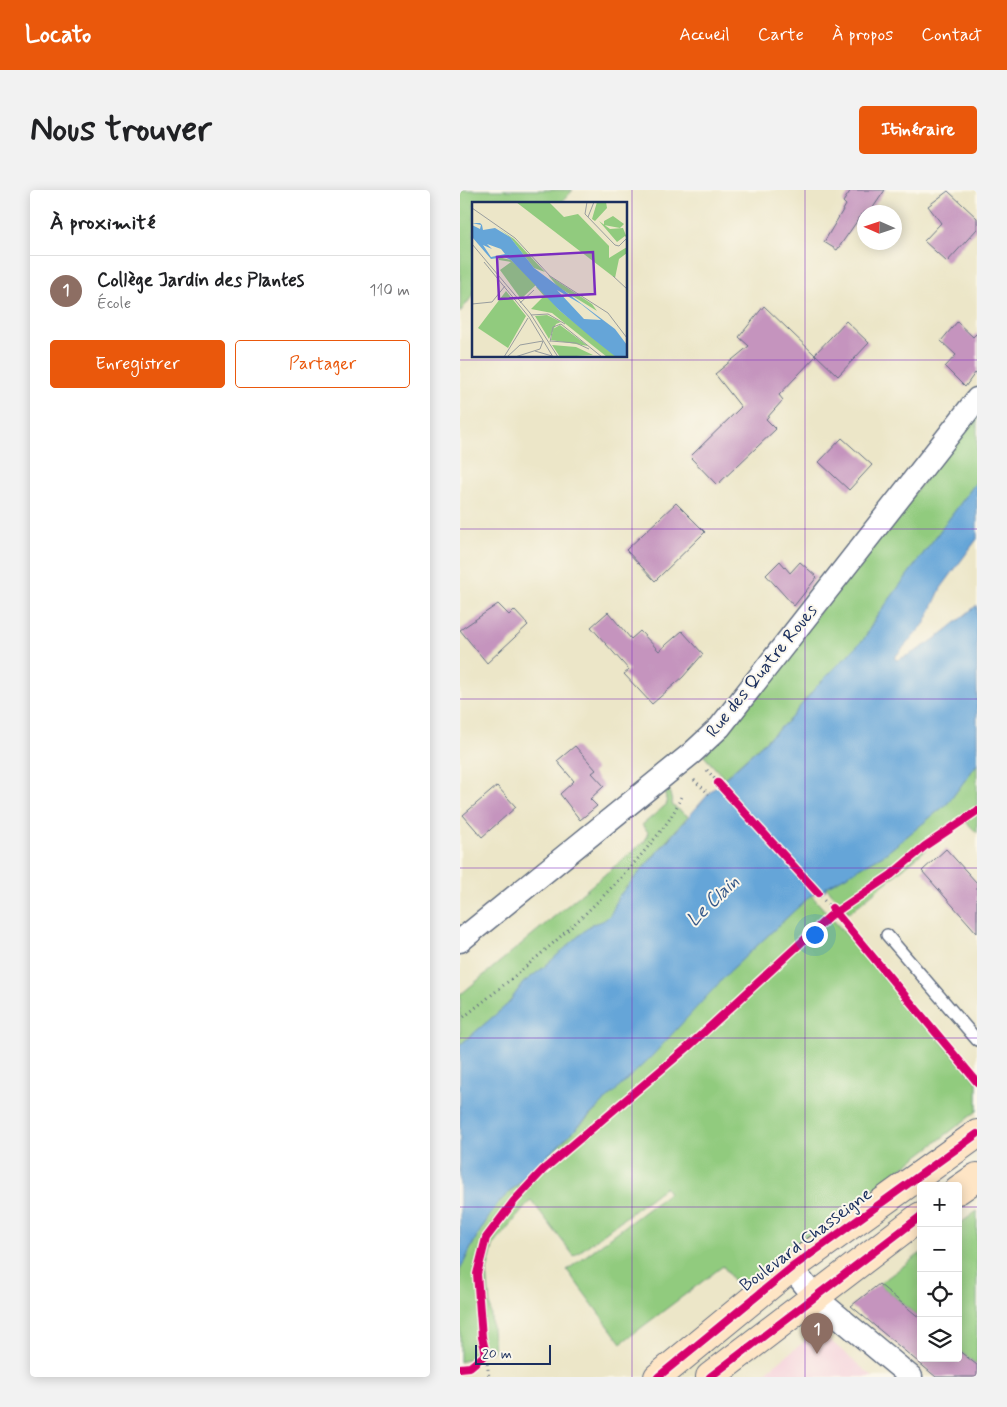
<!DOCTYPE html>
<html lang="fr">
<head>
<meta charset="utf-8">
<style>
  :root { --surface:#fff; --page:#f2f2f2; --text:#202124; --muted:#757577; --line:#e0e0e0; --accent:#ea580c }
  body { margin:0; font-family:Mynerve,sans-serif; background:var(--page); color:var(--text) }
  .controls { position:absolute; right:15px; bottom:15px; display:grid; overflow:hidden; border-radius:5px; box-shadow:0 2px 12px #0003 }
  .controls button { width:45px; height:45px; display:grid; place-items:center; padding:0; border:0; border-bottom:1px solid var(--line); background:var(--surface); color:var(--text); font:25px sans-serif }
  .compass { position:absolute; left:397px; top:15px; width:45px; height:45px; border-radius:50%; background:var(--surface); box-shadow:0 2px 12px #0003; rotate:273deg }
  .scale { position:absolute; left:15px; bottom:12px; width:76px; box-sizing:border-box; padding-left:5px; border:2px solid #1b2f5e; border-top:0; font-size:14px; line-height:18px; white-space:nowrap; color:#1b2f5e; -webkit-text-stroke:4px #fbf7ec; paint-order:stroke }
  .you { position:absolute; left:354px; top:744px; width:18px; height:18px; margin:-12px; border:4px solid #fff; border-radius:50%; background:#1a73e8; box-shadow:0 0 0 8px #1a73e833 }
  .badge { display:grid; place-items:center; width:32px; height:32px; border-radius:50%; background:var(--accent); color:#fff; font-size:16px; font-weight:700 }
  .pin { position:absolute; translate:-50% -41px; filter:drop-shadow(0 1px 2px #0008) }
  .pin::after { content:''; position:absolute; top:26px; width:18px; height:15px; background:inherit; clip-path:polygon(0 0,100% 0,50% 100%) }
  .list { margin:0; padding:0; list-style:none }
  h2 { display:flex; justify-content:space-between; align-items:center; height:65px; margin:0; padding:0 20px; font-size:21px }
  h2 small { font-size:16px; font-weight:400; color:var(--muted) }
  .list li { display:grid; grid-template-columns:32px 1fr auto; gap:15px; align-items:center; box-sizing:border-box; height:70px; padding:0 20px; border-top:1px solid var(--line) }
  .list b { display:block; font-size:19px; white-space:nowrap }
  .list p { margin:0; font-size:16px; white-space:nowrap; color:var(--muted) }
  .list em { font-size:16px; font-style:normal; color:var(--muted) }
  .actions { display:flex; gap:10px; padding:15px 20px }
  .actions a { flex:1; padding:11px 0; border:1px solid var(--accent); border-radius:5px; text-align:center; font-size:18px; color:var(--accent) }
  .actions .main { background:var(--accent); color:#fff }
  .icon { flex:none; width:28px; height:28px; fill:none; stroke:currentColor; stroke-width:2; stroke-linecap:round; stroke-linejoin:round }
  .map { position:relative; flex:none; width:517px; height:1187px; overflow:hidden; border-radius:5px }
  header { display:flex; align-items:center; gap:30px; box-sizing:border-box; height:70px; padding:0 25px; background:var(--accent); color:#fff }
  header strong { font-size:24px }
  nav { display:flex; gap:28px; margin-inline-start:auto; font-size:18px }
  .intro { display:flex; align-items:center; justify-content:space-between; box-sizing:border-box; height:120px; padding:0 30px }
  h1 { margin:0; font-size:35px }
  .button { padding:12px 22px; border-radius:5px; background:var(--accent); color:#fff; font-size:18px; font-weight:700 }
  main { display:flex; gap:30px; padding:0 30px }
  aside { flex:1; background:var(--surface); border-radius:5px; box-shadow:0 2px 12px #0003 }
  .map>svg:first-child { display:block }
  .built { fill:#f5cfda }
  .green { fill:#91cb7e; stroke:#567d6e }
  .water { fill:#65a5d8; stroke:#406a9b }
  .building { fill:#c594be }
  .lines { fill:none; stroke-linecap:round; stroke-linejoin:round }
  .service-casing { stroke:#646f83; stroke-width:14 }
  .minor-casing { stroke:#646f83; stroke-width:25 }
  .secondary-casing { stroke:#646f83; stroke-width:30 }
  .path { stroke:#646f83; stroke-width:3; stroke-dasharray:1 4; stroke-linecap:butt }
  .service { stroke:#fff; stroke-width:11 }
  .minor { stroke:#fff; stroke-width:22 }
  .secondary { stroke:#fee5c5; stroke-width:28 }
  .cycleway-casing { stroke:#fbf7ec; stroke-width:11 }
  .cycleway { stroke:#d6006c; stroke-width:8 }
  .grid { fill:none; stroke:#7b2cbf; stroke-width:1; stroke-opacity:0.55 }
  .labels { text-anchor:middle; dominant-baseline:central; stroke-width:4; stroke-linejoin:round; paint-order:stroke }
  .street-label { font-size:18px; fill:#1b2f5e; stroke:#fbf7ec }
  .water-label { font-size:19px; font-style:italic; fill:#355889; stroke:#fbf7ec }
  .inset-road { fill:none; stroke:#989d9e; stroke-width:1 }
  .view { fill:#7b2cbf; fill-opacity:0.15; stroke:#7b2cbf; stroke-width:2.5 }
  .inset-edge { fill:none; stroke:#1b2f5e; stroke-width:2.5 }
</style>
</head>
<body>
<header>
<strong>Locato</strong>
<nav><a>Accueil</a><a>Carte</a><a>À propos</a><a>Contact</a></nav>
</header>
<div class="intro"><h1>Nous trouver</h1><a class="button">Itinéraire</a></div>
<main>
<aside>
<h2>À proximité<small></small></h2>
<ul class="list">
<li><span class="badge" style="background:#8d6e63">1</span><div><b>Collège Jardin des Plantes</b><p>École</p></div><em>110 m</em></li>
</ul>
<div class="actions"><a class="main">Enregistrer</a><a>Partager</a></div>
</aside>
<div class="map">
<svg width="517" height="1187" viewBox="0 0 517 1187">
  <rect width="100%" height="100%" fill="#fbf7ec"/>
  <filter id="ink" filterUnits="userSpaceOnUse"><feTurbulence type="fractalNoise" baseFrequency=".02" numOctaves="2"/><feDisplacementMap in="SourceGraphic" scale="10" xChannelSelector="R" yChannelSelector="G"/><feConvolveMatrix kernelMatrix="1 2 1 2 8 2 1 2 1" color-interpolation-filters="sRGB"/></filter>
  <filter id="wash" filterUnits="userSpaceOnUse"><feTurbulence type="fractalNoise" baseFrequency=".0096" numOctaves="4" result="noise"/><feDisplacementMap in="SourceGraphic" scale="20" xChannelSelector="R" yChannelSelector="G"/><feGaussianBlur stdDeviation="1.12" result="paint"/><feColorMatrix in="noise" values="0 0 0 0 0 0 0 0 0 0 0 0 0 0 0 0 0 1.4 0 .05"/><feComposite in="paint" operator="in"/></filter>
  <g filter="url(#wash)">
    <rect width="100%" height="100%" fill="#ece6c8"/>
    <path class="built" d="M 359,1141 L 413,1187 L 299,1187 L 358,1141 Z"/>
    <g class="green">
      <path d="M 0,0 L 113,0 L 100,14 L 14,14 L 14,104 L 0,122 Z"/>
      <path d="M 517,225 L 517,291 L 415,429 L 404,449 L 356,497 L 330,529 L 264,588 L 244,566 Z"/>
      <path d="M 517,574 L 517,643 L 503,629 L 389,723 L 366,697 L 425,664 L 488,613 Z"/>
      <path d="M 209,600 L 213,616 L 228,626 L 158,707 L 151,727 L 143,732 L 132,734 L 83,778 L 63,793 L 48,814 L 0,855 L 0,805 L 185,651 L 188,642 L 182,635 L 207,614 L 205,604 Z"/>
      <path d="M 351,705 L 517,892 L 517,921 L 281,1101 L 263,1076 L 161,1153 L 107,1080 L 209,1003 L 205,997 L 114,1066 L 71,1010 L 33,1056 L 27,1081 L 34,1161 L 0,1172 L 0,1080 L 17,1046 L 37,1014 L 136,920 L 270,781 Z"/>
      <path d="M 517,1021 L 517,1175 L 498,1160 L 498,1035 Z"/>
      <path d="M 461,1063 L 461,1129 L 419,1094 Z"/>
    </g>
    <path class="water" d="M 517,291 L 517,349 L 481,398 L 465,433 L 434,468 L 437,470 C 468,458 491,436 517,415 L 517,574 L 488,613 L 425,664 L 366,697 L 365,701 L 351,705 L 270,781 L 192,866 L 37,1014 L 17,1046 L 0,1080 L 0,855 L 48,814 L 63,793 L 83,778 L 132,734 C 150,731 152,723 158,707 L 253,599 L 330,529 L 356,497 L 404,449 L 415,429 Z"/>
    <g id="blocks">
      <g class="building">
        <path d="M 391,0 L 425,0 L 410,22 L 404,22 L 404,26 L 402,24 L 377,60 L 364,52 L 386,15 L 383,12 Z"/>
        <path d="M 488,1 L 517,28 L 517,39 L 487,72 L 464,51 L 481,33 L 468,16 Z"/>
        <path d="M 304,116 L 356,166 L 319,205 L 323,210 L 306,229 L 316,239 L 257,295 L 230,267 L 281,217 L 255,184 L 289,156 L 279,147 Z"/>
        <path d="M 386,131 L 409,153 L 378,186 L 355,164 Z"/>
        <path d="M 497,132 L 513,147 L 517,143 L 517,185 L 515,183 L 505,197 L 485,177 L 496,165 L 481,151 Z"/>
        <path d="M 382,248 L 412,275 L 389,300 L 359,272 Z"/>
        <path d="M 216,313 L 245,342 L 195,391 L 166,360 Z"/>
        <path d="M 320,371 L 330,383 L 340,372 L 357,387 L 334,416 L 306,385 Z"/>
        <path d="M 38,414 L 49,425 L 54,420 L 68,435 L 27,473 L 0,440 Z"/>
        <path d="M 148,422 L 171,449 L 180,441 L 199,461 L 222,441 L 243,464 L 223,487 L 192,514 L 164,484 L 169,480 L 131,437 Z"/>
        <path d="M 115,556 L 136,580 L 132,583 L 144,596 L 130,609 L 137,616 L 120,630 L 100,604 L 114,591 L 97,571 Z"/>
        <path d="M 37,596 L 56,617 L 22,647 L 3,625 Z"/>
        <path d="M 486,659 L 517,693 L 517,743 L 462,681 Z"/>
        <path d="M 419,1094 L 461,1129 L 461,1168 L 498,1168 L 498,1160 L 517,1175 L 517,1187 L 476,1187 L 391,1116 Z"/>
      </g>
    </g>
  </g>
  <g filter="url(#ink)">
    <use href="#blocks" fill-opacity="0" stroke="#646f83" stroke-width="1"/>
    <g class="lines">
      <g class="service-casing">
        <path id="service" d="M 427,745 L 517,850"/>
      </g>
      <g class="minor-casing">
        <g id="minor">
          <path d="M 0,751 L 232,563 L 260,537 L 517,209"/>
          <path d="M 331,1078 L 355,1107 L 451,1187"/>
        </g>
      </g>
      <g class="secondary-casing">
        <g id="secondary">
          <path d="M 498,1000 L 517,987"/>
          <path d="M 198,1187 L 331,1078 L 517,944"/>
          <path d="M 250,1187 L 461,1026"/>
        </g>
      </g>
      <g class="path">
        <path d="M 247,580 L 370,717"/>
        <path d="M 234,590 L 249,604"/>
        <path d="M 0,830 C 66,778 134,722 187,658 C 201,641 215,625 222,604"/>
        <path d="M 26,1164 L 29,1187"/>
        <path d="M 0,1178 L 10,1177"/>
      </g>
      <use href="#service" class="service"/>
      <use href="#minor" class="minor"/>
      <use href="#secondary" class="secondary"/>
      <g class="cycleway-casing">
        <g id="cycleway">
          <path d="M 258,593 L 358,703"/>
          <path d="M 372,718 L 517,892"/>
          <path d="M 0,1178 L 10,1177 L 26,1164 L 22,1147 L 17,1084 L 26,1048 L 54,1011 L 83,980 L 228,857 L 370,726 L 431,685 L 465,656 L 517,621"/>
          <path d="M 198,1187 L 331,1078 L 517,944"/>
          <path d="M 250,1187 L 461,1026"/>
        </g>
      </g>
      <use href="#cycleway" class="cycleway"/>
    </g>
  </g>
  <path class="grid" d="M 172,0 L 172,1187M 345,0 L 345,1187M 0,170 L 517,170M 0,339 L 517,339M 0,509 L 517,509M 0,678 L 517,678M 0,848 L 517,848M 0,1017 L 461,1017M 498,1017 L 517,1017"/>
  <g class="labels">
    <g class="street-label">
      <text transform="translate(302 481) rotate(-51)">Rue des Quatre Roues</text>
      <text transform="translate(346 1050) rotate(-37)">Boulevard Chasseigne</text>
    </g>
    <g class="water-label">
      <text transform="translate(253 711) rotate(-44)">Le Clain</text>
    </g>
  </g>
  <g transform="translate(12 12)">
    <rect width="155" height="155" fill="#ece6c8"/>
    <path d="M 44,0 L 77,0 L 92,15 L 106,12 L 137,44 L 137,56 L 155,45 L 155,51 L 147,57 L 143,76 ZM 125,0 L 134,0 L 135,6 L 123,19 L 120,17 ZM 141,14 L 152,22 L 148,26 L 132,23 L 132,19 ZM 127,19 L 138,27 L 151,26 L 155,36 L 153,34 L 145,40 ZM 26,26 L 42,37 L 73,70 L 62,66 L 38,35 ZM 26,55 L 39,58 L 65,82 L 49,97 L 28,68 L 39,60 L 27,58 ZM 76,73 L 120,102 L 125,109 L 86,85 ZM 66,83 L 87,108 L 145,155 L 135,155 L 80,111 L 59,107 L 72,94 L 64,85 ZM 34,89 L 54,114 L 36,146 L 6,126 ZM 75,113 L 89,120 L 84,122 L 77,137 L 63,114 ZM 88,123 L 116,144 L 79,138 L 81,127 ZM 80,143 L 104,145 L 121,153 L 88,155 Z" fill="#91cb7e"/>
    <path d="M 0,21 L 8,21 L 10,23 L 11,28 L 23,26 L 38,35 L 62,66 L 143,127 L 155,143 L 155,155 L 144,155 L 120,136 L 87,108 L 39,58 L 32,55 L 19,57 L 0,35 L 0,23 L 8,27 L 9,23 ZM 15,42 L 29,47 L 33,52 L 19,55 L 11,43 L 20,47 ZM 85,88 L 109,102 L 129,118 L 112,117 Z" fill="#65a5d8" fill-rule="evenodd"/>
    <path class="inset-road" d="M 115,0 L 113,12 L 143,43 L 147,44 L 154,37M 0,6 L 43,36 L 78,74 L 136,111 L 155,136M 116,15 L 122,0M 0,42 L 58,111 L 86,155M 12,60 L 57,115 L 81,155M 141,74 L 155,87M 48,101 L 62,88M 0,102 L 20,100 L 33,84M 59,113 L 76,112 L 93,122M 79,139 L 104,141 L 117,147M 78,140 L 81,125 L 89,122 L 130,155M 63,149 L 80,154M 32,155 L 56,116M 35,155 L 48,143 L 71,139M 43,155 L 68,147 L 71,139"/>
    <path class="view" d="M 121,50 L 123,92 L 27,97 L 25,55 Z"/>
    <rect width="155" height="155" class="inset-edge"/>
  </g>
</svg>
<div class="controls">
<button>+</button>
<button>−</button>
<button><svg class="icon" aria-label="locate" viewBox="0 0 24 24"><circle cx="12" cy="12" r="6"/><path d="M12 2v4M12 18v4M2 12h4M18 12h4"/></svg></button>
<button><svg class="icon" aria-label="layers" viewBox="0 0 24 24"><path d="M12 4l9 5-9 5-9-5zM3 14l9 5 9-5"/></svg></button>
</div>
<svg class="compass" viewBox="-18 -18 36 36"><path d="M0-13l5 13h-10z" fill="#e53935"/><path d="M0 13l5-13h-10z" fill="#757577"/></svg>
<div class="scale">20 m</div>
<div class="you"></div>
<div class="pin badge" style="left:357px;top:1164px;background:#8d6e63">1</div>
</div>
</main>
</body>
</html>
